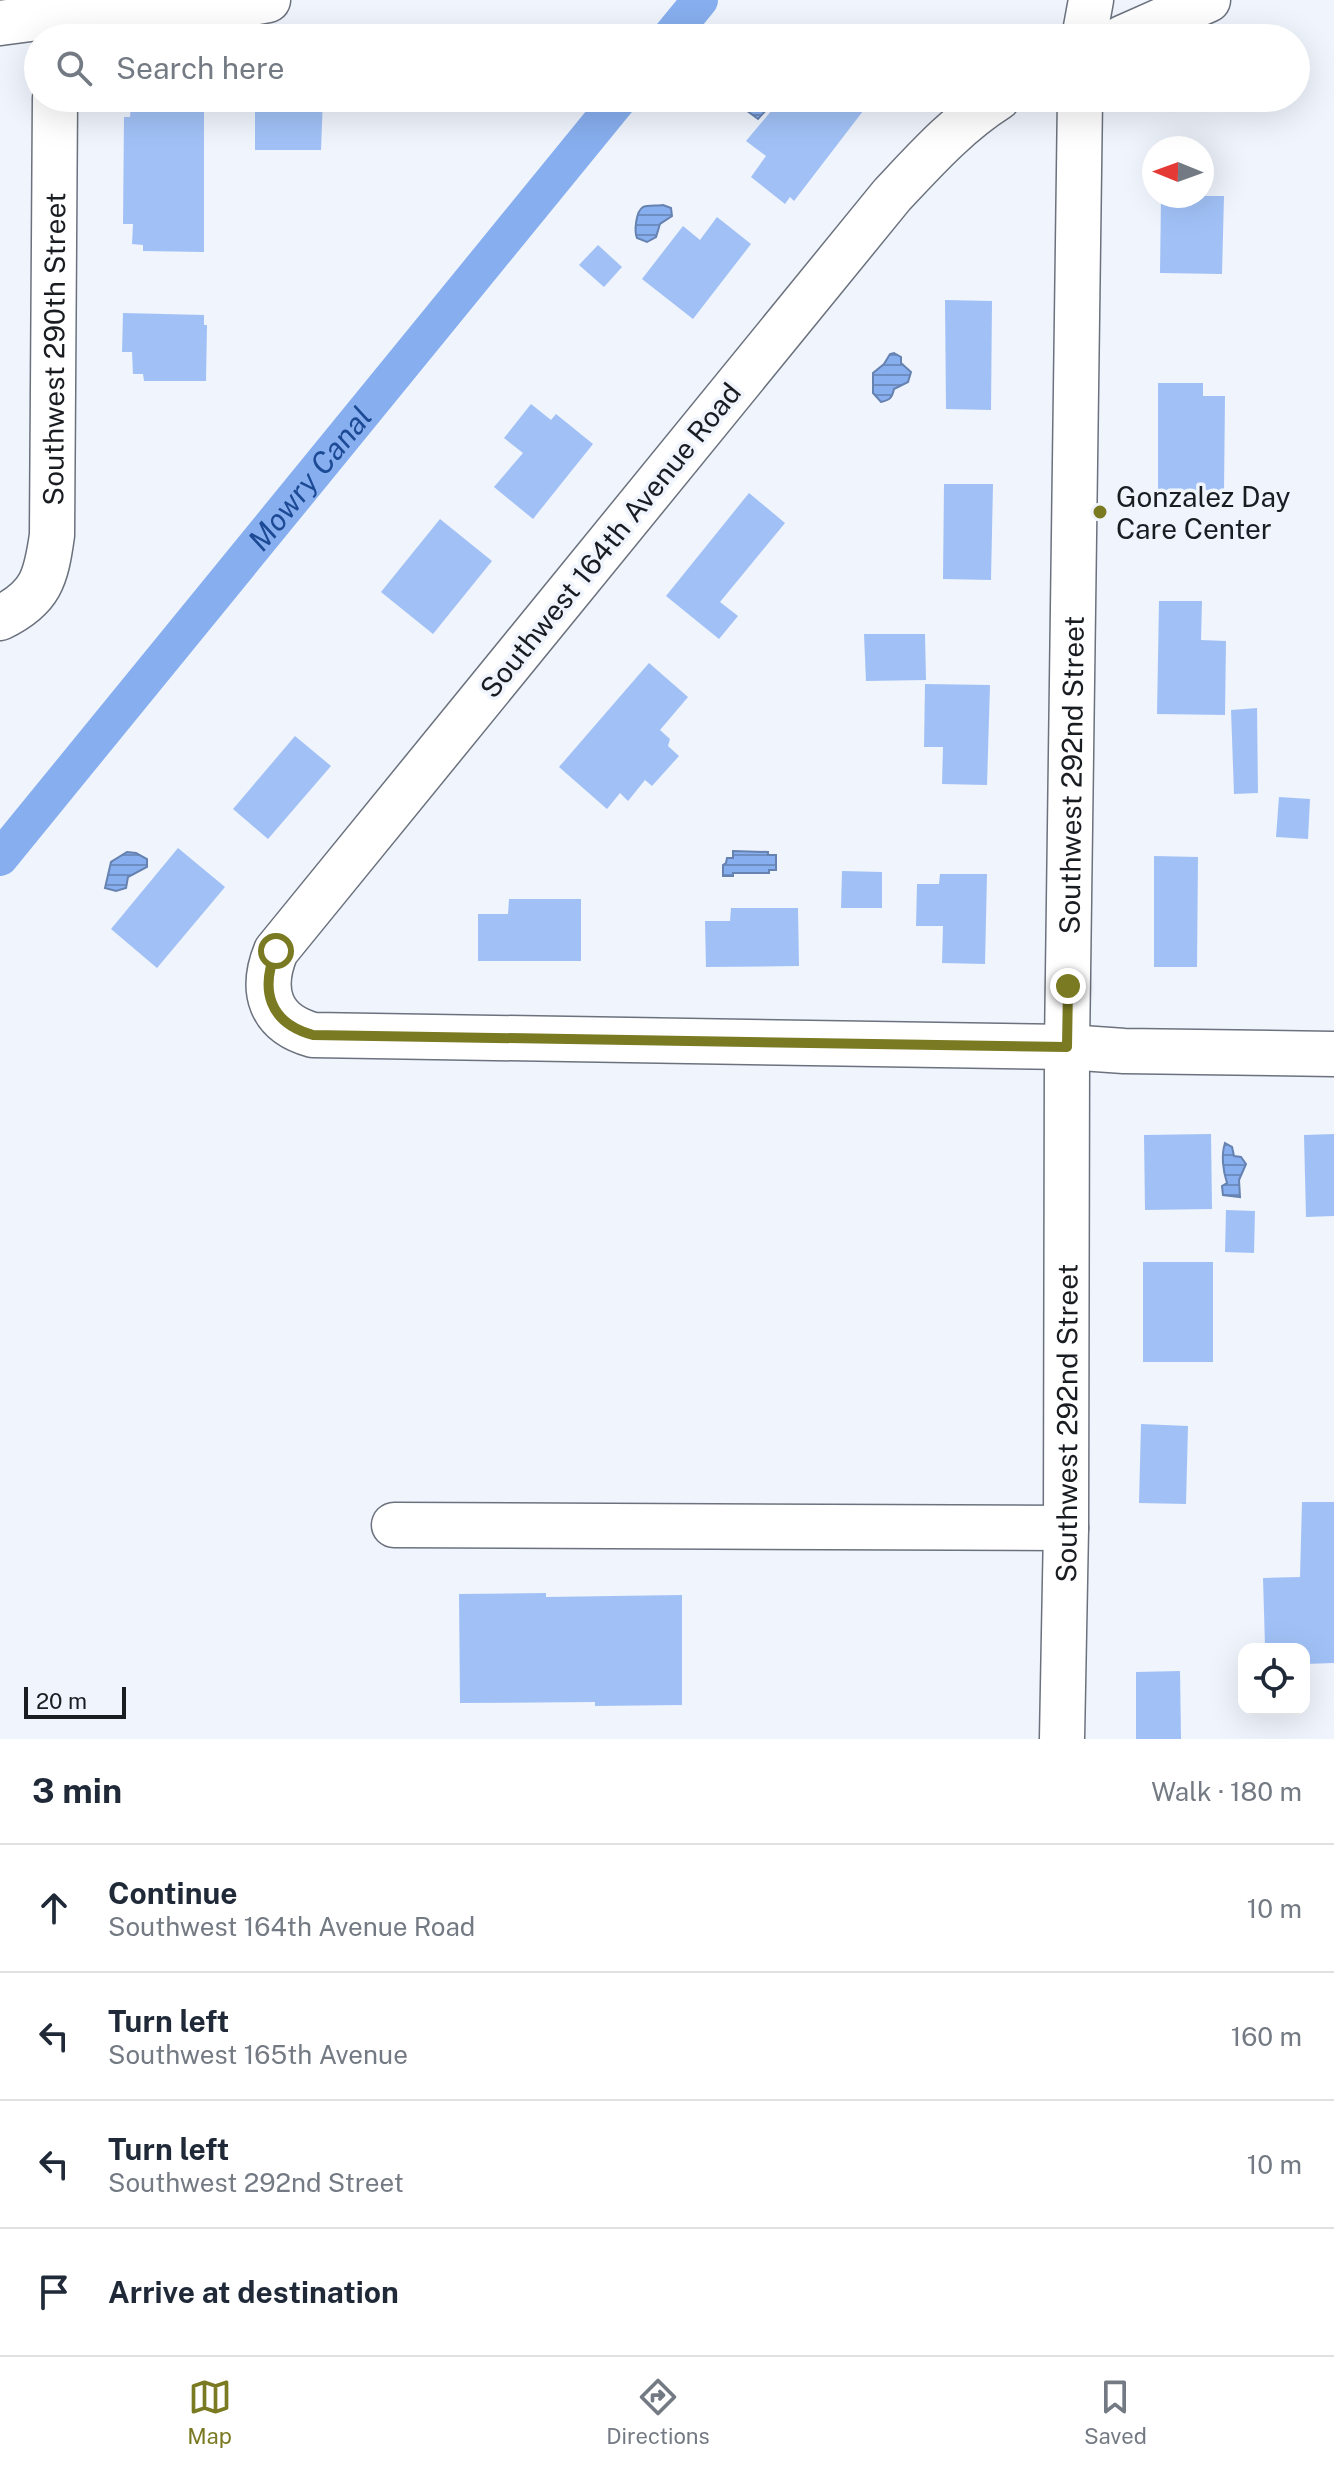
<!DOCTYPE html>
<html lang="en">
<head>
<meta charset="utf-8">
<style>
  :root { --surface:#fff; --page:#f6f6f7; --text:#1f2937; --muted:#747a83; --line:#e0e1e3; --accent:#7a7a22 }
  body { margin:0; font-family:"Public Sans",sans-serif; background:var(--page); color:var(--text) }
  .controls { position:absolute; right:24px; bottom:24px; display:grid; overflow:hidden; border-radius:16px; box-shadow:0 8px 32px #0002 }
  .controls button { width:72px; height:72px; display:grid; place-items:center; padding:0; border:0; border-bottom:2px solid var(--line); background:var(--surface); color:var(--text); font:40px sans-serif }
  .compass { position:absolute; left:1142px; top:136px; width:72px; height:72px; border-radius:50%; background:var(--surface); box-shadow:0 8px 32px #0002; rotate:271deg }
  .scale { position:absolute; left:24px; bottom:20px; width:102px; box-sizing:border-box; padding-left:8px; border:4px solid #191c21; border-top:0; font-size:22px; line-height:28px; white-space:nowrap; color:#191c21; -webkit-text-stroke:6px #eff4fd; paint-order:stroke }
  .stop { position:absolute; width:24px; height:24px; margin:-18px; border:6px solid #7a7a22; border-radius:50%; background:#fff }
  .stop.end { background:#7a7a22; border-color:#fff; box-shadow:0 2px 8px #0008 }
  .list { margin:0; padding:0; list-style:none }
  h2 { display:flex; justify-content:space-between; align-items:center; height:104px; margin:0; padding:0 32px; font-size:34px }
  h2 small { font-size:26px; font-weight:400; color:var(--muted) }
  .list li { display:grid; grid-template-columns:52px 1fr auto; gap:24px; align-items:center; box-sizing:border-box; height:128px; padding:0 32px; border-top:2px solid var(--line) }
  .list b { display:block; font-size:30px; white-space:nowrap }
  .list p { margin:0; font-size:26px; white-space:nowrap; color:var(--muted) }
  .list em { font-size:26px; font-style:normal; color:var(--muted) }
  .icon { flex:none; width:44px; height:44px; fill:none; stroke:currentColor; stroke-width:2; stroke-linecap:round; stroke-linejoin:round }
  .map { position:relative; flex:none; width:1334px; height:1739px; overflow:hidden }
  .search { position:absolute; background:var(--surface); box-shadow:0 8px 32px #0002; left:24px; right:24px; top:24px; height:88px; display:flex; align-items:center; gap:20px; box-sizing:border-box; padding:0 28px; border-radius:44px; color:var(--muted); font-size:30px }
  .sheet { height:616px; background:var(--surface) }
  nav { display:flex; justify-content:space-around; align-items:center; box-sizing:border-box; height:112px; border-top:2px solid var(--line); background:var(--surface); font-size:22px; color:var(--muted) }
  nav a { display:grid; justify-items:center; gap:4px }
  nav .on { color:var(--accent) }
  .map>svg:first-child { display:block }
  .water { fill:url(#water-rules); stroke:#6682b0; stroke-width:2 }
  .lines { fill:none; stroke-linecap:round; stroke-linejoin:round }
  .canal { stroke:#87aeee; stroke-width:36 }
  .building { fill:#a1c1f6 }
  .minor-casing { stroke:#6b727e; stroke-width:47 }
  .minor { stroke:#fff; stroke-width:44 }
  .route { stroke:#7a7a22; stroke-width:10 }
  .poi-dot { fill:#7a7a22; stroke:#eff4fd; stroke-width:3 }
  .labels { text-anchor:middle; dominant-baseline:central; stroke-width:7; stroke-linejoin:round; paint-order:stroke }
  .street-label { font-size:28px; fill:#191c21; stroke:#eff4fd }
  .poi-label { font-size:28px; fill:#191c21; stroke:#eff4fd; text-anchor:start }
  .water-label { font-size:30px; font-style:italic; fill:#1c4a95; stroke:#eff4fd }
</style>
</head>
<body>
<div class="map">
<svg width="1334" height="1739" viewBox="0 0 1334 1739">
  <defs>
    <pattern id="water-rules" width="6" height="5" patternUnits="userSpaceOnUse" patternTransform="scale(2)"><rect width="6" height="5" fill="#87aeee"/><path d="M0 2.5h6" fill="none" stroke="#6e8dc0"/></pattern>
  </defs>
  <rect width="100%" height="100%" fill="#eff4fd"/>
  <g class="water">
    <path d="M 746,98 L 777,98 L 758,119 L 742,107 L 743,102 Z"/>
    <path d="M 663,205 L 671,208 L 672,216 L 660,224 L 656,237 L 647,242 L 637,238 C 634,231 636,211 643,207 C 647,205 658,206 663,205 Z"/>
    <path d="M 894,353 L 901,357 L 901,363 L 911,372 L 908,382 L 894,389 C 892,398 890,400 881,402 L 873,393 L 873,373 L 884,364 L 890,354 Z"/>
    <path d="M 733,851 L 768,852 L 768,855 L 776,855 L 776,870 L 769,870 L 769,873 L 733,873 L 733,876 L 723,876 L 723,865 L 726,863 L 727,858 L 733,858 Z"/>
    <path d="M 127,852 L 136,853 L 147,859 L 147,867 L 128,877 L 126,888 L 116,891 L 105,888 L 111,862 Z"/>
    <path d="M 1225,1143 L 1232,1147 L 1234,1156 L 1241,1157 L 1246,1164 L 1239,1180 L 1240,1197 L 1223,1195 L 1222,1186 L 1227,1183 C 1223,1171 1221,1155 1225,1143 Z"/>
  </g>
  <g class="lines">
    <g class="canal">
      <path d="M 669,38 L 700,0"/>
      <path id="s1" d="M 0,858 L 620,98"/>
    </g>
  </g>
  <g class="building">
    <path d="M 143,98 L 204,98 L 204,252 L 143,251 L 143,245 L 132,244 L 133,224 L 123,224 L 124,117 L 130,117 L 131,103 L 143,103 Z"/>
    <path d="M 255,98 L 323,98 L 321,150 L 255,150 Z"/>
    <path d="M 782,98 L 873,98 L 794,201 L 790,197 L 785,204 L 751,177 L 766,156 L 746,141 Z"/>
    <path d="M 1161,196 L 1224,196 L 1222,274 L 1160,273 Z"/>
    <path d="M 717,217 L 751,244 L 693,319 L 642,279 L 683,226 L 700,240 Z"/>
    <path d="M 598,245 L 622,267 L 604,287 L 579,265 Z"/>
    <path d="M 945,300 L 992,301 L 991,410 L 946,409 Z"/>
    <path d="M 123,313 L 204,315 L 204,325 L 207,325 L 206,381 L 144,381 L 143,374 L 133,374 L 132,352 L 122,352 Z"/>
    <path d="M 1158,383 L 1203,383 L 1203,396 L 1225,396 L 1224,490 L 1205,490 L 1205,496 L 1158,495 Z"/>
    <path d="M 531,404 L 551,420 L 556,414 L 593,444 L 533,519 L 494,487 L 523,453 L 504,438 Z"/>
    <path d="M 944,484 L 993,484 L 991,580 L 943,579 Z"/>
    <path d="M 749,493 L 785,523 L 720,602 L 738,616 L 719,639 L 666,596 Z"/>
    <path d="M 440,519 L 492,561 L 433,634 L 381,592 Z"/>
    <path d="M 1159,601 L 1202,601 L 1201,640 L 1226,641 L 1225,715 L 1157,714 Z"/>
    <path d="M 864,634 L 925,634 L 926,680 L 866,681 Z"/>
    <path d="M 649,663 L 688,697 L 660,730 L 670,739 L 668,746 L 679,756 L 652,786 L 645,780 L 628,801 L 620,793 L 607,809 L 559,767 Z"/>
    <path d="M 925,684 L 990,685 L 987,785 L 942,784 L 943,747 L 924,747 Z"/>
    <path d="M 1257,708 L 1258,793 L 1234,794 L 1231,710 Z"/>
    <path d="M 295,736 L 331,766 L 268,839 L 233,809 Z"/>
    <path d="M 1279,797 L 1310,799 L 1308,839 L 1276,837 Z"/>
    <path d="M 178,848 L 225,887 L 157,968 L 111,929 Z"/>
    <path d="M 1154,856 L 1198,857 L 1197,967 L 1154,967 Z"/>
    <path d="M 842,871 L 882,872 L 882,908 L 841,908 Z"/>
    <path d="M 940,874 L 987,874 L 985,964 L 942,963 L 943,926 L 916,926 L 917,884 L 939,884 Z"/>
    <path d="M 509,899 L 581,899 L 581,961 L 478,961 L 478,914 L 508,914 Z"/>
    <path d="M 731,908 L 798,908 L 799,966 L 706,967 L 705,921 L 730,921 Z"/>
    <path d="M 1211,1134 L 1212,1209 L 1145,1210 L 1144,1135 Z"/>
    <path d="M 1334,1134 L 1334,1216 L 1306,1217 L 1304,1135 Z"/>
    <path d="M 1226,1210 L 1255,1211 L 1254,1253 L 1225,1252 Z"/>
    <rect x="1143" y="1262" width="70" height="100"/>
    <path d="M 1141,1424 L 1188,1426 L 1186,1504 L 1139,1503 Z"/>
    <path d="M 1302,1502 L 1334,1502 L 1334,1663 L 1304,1664 L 1304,1649 L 1271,1649 L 1271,1647 L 1265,1646 L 1263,1578 L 1300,1577 Z"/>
    <path d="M 546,1593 L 546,1597 L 682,1595 L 682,1705 L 595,1706 L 595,1702 L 460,1703 L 459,1594 Z"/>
    <path d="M 1180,1671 L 1181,1739 L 1136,1739 L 1136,1672 Z"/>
  </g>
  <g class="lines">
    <g class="minor-casing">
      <g id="minor">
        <path d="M 0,23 L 83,12 L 207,11 L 268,0"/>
        <path d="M 1084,38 L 1091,0"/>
        <path d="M 1122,38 L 1208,0"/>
        <path d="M 998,98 C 957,124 925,160 892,195 L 276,951 C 260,990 269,1023 313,1035 L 1067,1047 L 1124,1051 L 1334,1054"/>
        <path id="s2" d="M 0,618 C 41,598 46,578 52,535 L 55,98"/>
        <path d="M 394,1525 L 1066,1528"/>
        <path id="s3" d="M 1062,1739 L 1066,1528 L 1067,1047 L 1080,98"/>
      </g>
    </g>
    <use href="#minor" class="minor"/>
  </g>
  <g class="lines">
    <path class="route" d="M 276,951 C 260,990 269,1023 313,1035 L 1067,1047 L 1068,986"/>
  </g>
  <circle class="poi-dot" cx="1100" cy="512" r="8"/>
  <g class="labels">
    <g class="street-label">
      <text stroke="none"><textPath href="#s2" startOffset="290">Southwest 290th Street</textPath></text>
      <text transform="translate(610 540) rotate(-51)">Southwest 164th Avenue Road</text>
      <text stroke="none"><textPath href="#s3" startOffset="964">Southwest 292nd Street</textPath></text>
      <text stroke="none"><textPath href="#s3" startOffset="316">Southwest 292nd Street</textPath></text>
    </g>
    <g class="poi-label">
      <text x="1116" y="496">Gonzalez Day<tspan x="1116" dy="32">Care Center</tspan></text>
    </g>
    <g class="water-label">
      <text stroke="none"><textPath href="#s1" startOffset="490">Mowry Canal</textPath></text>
    </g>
  </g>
</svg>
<div class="controls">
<button><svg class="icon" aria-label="locate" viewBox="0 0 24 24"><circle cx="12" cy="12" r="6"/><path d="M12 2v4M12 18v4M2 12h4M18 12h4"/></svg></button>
</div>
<svg class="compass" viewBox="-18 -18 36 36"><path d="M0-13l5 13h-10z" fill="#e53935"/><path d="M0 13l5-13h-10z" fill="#747a83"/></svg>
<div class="scale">20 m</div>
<div class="stop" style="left:276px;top:951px"></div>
<div class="stop end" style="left:1068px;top:986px"></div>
<div class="search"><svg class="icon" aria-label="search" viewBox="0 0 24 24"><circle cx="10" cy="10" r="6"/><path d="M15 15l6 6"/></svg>Search here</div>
</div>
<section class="sheet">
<h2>3 min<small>Walk · 180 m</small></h2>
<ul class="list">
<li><svg class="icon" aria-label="ahead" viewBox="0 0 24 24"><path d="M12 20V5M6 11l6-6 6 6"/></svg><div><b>Continue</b><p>Southwest 164th Avenue Road</p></div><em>10 m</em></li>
<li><svg class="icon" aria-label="left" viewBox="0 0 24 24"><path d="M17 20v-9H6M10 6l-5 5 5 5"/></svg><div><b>Turn left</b><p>Southwest 165th Avenue</p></div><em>160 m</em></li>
<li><svg class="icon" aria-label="left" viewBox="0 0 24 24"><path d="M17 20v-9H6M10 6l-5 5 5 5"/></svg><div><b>Turn left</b><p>Southwest 292nd Street</p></div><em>10 m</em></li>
<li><svg class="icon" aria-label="arrive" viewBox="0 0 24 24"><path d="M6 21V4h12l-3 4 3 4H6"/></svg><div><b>Arrive at destination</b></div></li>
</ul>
</section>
<nav>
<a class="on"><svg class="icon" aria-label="map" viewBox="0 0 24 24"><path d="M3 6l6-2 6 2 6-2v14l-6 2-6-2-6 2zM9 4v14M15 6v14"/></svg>Map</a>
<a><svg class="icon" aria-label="directions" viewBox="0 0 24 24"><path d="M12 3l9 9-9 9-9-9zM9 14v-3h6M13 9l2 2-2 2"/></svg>Directions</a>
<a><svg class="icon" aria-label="saved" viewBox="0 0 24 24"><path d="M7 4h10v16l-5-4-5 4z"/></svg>Saved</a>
</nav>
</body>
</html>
